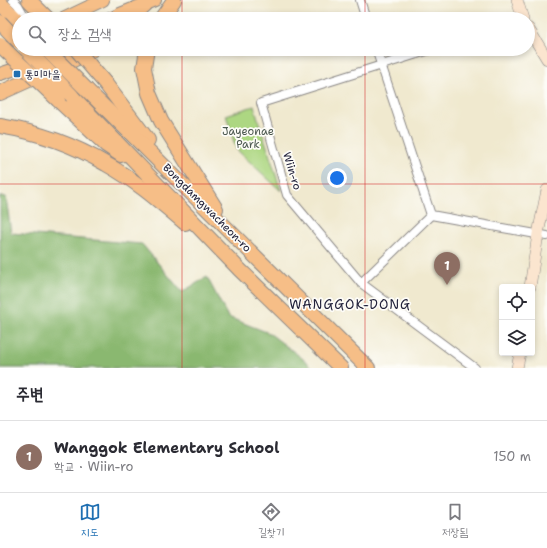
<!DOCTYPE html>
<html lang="ko">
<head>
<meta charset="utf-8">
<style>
  :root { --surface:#fff; --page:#f7f7f7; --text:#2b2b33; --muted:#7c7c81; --line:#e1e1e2; --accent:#1f6fb2 }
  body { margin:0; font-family:"Shantell Sans","Poor Story",sans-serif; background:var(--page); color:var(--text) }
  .controls { position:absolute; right:12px; bottom:12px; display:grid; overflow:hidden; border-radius:4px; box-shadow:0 2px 6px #0003 }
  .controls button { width:36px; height:36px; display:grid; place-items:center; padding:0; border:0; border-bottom:1px solid var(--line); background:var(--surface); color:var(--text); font:20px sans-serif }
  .you { position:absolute; left:337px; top:178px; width:14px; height:14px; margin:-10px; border:3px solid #fff; border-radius:50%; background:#1a73e8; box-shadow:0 0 0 6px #1a73e833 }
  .badge { display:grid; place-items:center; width:26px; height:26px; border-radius:50%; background:var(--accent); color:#fff; font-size:13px; font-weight:700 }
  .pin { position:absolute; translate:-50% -33px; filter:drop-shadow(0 1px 2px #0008) }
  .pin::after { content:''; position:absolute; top:21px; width:14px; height:12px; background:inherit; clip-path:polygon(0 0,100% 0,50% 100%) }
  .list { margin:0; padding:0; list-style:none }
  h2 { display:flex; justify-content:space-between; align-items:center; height:52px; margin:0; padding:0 16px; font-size:17px }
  h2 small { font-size:13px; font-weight:400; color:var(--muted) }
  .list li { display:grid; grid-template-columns:26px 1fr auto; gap:12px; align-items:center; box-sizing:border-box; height:72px; padding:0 16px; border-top:1px solid var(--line) }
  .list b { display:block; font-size:15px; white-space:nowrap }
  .list p { margin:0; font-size:13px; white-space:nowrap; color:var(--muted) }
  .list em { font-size:13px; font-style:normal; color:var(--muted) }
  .icon { flex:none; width:22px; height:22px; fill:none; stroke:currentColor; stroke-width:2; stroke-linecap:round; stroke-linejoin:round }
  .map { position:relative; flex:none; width:547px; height:368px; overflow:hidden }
  .search { position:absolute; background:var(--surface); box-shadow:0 2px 6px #0003; left:12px; right:12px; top:12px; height:44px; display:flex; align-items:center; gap:10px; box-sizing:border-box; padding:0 14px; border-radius:22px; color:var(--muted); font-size:15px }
  .sheet { height:124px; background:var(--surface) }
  nav { display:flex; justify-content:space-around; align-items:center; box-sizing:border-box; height:56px; border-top:1px solid var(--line); background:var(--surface); font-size:11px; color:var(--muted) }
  nav a { display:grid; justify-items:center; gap:2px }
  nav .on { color:var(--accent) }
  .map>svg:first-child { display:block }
  .green { fill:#add782; stroke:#687c5e }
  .forest { fill:#8ab870; stroke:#566d56 }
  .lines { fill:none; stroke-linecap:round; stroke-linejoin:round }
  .street-casing { stroke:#898685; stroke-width:10 }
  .secondary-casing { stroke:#898685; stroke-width:12 }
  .primary-casing { stroke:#898685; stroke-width:14 }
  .highway-casing { stroke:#898685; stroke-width:16 }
  .street { stroke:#fff; stroke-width:8 }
  .secondary { stroke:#fbe5cf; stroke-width:11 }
  .primary { stroke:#f6be87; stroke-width:12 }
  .highway { stroke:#f6be87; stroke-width:14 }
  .highway-bridge-casing { stroke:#898685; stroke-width:16; stroke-linecap:butt }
  .highway-bridge { stroke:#f6be87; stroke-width:14 }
  .grid { fill:none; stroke:#d62828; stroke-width:1; stroke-opacity:0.55 }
  .poi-dot { fill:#1f6fb2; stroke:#fdfcf7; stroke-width:1.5 }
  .labels { text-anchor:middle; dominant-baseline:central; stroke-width:3.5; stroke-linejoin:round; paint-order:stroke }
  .poi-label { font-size:11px; fill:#22223b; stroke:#fdfcf7; text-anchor:start }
  .park-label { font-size:11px; fill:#4c5850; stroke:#fdfcf7 }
  .street-label { font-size:11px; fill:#22223b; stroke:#fdfcf7 }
  .quarter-label { font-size:13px; letter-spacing:1px; fill:#22223b; stroke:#fdfcf7 }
</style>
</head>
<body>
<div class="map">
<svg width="547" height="368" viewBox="0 0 547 368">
  <rect width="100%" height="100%" fill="#fdfcf7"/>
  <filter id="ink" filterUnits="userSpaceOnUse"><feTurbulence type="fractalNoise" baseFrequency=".025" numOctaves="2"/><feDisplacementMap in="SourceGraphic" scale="8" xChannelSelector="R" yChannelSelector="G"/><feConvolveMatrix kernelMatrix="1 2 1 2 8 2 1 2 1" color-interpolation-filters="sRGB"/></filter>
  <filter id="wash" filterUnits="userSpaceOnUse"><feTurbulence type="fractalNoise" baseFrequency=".012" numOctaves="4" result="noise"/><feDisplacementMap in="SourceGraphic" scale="16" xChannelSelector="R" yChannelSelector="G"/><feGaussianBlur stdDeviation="0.9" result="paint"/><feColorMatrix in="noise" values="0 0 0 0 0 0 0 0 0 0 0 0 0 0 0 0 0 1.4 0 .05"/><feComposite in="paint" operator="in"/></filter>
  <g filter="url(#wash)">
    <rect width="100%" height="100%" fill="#f0e9cf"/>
    <path class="green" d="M 254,106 L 281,191 L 236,149 L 226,115 Z"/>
    <path class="forest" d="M 0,196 L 6,197 L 11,233 L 142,244 L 182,292 L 207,277 L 228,317 L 269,333 L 302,358 L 313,368 L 0,368 Z"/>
  </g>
  <g filter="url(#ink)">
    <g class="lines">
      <g class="street-casing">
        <g id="street">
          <path d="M 13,0 L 18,5 L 26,19"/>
          <path d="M 360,0 L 366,19"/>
          <path d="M 376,49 L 431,215 L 547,236"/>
          <path d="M 433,49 L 261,103 L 287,195 L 361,283 L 475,368"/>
          <path d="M 361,283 L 431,215"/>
        </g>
      </g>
      <g class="secondary-casing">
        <g id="secondary">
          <path d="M 517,0 L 523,19"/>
          <path d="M 528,28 L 547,59"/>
          <path d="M 530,287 L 538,234 L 547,190"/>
          <path d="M 517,368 L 520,353"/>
        </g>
      </g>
      <g class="primary-casing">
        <g id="primary">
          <path d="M 63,19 L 103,0"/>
          <path d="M 110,19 L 120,14 L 155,0"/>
          <path d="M 0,74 L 15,69 L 52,49"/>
        </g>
      </g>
      <g class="highway-casing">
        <g id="highway">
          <path d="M 29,0 L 48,19"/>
          <path d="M 0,3 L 19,22"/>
          <path d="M 128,19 L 144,5"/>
          <path d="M 161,19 L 174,0"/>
          <path d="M 147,49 L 144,68 L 149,93 L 161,121 L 216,209"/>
          <path d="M 105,83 L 148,140"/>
          <path d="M 87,90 L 368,368"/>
          <path d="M 0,93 L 73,60 L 93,49"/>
          <path d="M 72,96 L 239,269 L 341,368"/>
          <path d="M 58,100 L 106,145 L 121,155"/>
          <path d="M 0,126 C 37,132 74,145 106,164 C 135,180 160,202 185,223"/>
        </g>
      </g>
      <use href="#street" class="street"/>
      <use href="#secondary" class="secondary"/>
      <use href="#primary" class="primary"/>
      <use href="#highway" class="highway"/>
      <g class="highway-bridge-casing">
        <g id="highway-bridge">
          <path d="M 0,22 L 19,42"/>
          <path d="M 0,45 L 58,100"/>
          <path d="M 26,49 L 72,96"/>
          <path d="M 46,49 L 87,90"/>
          <path d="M 76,49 L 105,83"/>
        </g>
      </g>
      <use href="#highway-bridge" class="highway-bridge"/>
    </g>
  </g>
  <path class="grid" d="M 182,0 L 182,19M 365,0 L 365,19M 182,49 L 182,368M 365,49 L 365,368M 0,184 L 547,184"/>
  <rect class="poi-dot" x="13" y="70" width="8" height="8" rx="2"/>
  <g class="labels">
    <g class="poi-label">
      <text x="25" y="74">통미마을</text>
    </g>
    <g class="park-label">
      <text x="248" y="131">Jayeonae<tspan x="248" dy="13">Park</tspan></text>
    </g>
    <g class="street-label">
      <text transform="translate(292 171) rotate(73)">Wiin-ro</text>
      <text transform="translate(207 208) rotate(45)">Bongdamgwacheon-ro</text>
    </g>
    <g class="quarter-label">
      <text x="350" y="304">WANGGOK-DONG</text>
    </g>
  </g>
</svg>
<div class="controls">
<button><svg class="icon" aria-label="locate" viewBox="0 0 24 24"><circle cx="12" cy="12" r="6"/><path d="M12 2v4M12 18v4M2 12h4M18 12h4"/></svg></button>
<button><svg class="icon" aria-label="layers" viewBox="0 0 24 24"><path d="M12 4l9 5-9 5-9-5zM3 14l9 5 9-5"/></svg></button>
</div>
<div class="you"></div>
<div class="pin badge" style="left:447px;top:285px;background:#8d6e63">1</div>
<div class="search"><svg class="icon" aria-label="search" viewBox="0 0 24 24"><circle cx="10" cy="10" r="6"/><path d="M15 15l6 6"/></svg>장소 검색</div>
</div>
<section class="sheet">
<h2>주변<small></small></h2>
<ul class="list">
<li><span class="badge" style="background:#8d6e63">1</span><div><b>Wanggok Elementary School</b><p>학교 · Wiin-ro</p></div><em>150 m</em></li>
</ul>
</section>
<nav>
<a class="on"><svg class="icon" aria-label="map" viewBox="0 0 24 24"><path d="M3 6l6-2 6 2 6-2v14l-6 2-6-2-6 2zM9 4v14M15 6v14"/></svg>지도</a>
<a><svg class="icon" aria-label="directions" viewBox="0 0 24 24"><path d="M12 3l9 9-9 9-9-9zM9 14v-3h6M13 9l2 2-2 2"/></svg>길찾기</a>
<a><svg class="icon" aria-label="saved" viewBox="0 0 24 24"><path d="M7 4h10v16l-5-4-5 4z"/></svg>저장됨</a>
</nav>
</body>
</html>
